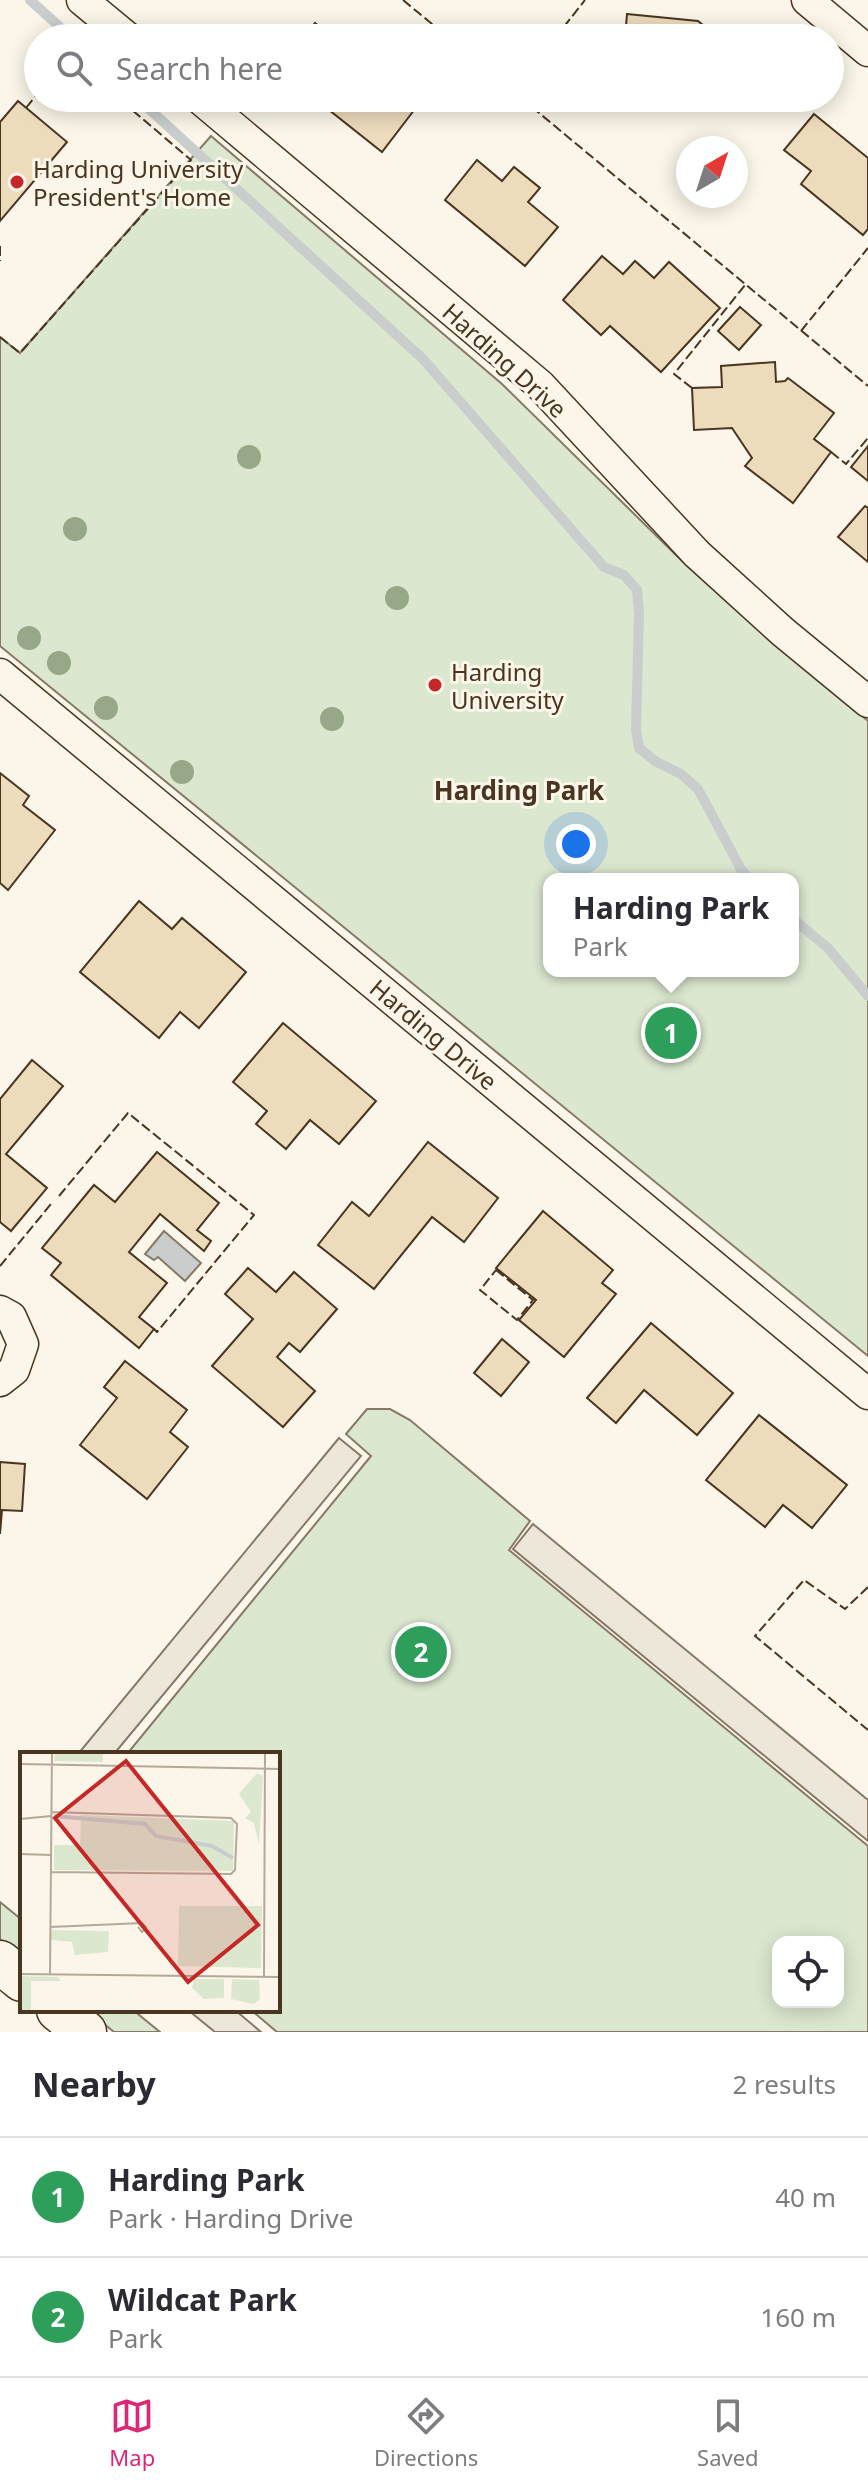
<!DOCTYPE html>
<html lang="en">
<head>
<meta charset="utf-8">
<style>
  :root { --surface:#fff; --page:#f7f7f7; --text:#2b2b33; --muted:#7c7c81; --line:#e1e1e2; --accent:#db2777 }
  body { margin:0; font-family:"Noto Sans",sans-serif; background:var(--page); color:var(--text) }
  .controls { position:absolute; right:24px; bottom:24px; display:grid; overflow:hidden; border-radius:16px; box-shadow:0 4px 20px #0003 }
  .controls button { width:72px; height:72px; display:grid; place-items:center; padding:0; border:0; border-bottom:2px solid var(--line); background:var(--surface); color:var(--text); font:40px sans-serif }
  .compass { position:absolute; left:676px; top:136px; width:72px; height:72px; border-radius:50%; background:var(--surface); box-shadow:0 4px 20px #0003; rotate:39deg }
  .you { position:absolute; left:576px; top:844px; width:28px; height:28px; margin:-20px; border:6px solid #fff; border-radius:50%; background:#1a73e8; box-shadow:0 0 0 12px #1a73e833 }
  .badge { display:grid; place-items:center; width:52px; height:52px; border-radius:50%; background:var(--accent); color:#fff; font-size:26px; font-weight:700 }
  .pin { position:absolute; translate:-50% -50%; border:4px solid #fff; box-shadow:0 2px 8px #0006 }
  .popup { position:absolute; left:543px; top:873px; width:256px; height:104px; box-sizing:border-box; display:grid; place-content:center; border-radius:16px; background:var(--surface); filter:drop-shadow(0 2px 6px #0005); font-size:26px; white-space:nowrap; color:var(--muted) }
  .popup b { font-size:30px; color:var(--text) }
  .popup::after { content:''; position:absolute; left:50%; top:100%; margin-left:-16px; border:16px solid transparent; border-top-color:var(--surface) }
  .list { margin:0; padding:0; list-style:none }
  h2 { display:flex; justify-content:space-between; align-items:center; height:104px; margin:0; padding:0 32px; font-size:34px }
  h2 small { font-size:26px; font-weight:400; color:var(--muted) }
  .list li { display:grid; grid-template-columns:52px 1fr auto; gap:24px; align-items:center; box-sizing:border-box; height:120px; padding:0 32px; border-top:2px solid var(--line) }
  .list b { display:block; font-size:30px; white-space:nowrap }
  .list p { margin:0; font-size:26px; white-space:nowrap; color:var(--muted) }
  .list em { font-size:26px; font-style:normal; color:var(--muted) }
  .icon { flex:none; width:44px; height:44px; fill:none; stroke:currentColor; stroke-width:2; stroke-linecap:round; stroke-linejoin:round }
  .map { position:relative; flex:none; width:868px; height:2032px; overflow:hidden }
  .search { position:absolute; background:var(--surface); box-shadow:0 4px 20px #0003; left:24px; right:24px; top:24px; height:88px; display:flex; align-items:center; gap:20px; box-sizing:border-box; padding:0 28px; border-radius:44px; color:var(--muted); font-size:30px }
  .sheet { height:344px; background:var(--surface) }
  nav { display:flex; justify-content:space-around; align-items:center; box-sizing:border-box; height:112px; border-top:2px solid var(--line); background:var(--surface); font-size:22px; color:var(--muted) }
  nav a { display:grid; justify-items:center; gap:4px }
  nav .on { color:var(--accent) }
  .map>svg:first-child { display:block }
  .green { fill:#dce7d0; stroke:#887966; stroke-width:2; fill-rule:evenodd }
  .parking { fill:#ede7d9; stroke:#887966; stroke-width:2 }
  .water { fill:#c9cecd; stroke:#887966; stroke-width:2 }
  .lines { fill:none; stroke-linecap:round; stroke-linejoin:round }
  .stream { stroke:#c9cecd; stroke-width:10 }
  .building { fill:#ecdcbc; stroke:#4a3520; stroke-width:2 }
  .street-casing { stroke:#4a3520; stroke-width:33 }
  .secondary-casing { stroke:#4a3520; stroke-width:45 }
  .street { stroke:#fbf6e9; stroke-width:30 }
  .secondary { stroke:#fbf6e9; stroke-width:42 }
  .fence { stroke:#4a3520; stroke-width:2; stroke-dasharray:10 4; stroke-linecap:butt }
  .tree { fill:#96a887 }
  .poi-dot { fill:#c62828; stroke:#fbf6e9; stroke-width:3 }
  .labels { text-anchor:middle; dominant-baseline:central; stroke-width:6; stroke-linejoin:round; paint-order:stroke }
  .poi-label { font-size:24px; fill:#4a3520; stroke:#fbf6e9; text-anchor:start }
  .street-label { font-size:24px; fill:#4a3520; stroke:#fbf6e9 }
  .neighbourhood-label { font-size:26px; font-weight:bold; fill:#4a3520; stroke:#fbf6e9 }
  .inset-river { fill:none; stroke:#c9cecd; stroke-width:4 }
  .inset-road { fill:none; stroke:#b4a999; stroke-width:2 }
  .view { fill:#c62828; fill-opacity:0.15; stroke:#c62828; stroke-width:4 }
  .inset-edge { fill:none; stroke:#4a3520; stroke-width:4 }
</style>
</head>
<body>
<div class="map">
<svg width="868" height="2032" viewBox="0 0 868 2032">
  <rect width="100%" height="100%" fill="#fbf6e9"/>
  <g class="green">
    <path d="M 211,136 L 502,384 L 683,562 L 868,721 L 868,1356 L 0,646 L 0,337 L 20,353 ZM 549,879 L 793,879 L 793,971 L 549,971 Z"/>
    <path d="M 367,1409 L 390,1409 L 410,1420 L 530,1521 L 509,1550 L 868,1846 L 868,2032 L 277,2032 L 251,2010 L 278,2010 L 278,1754 L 127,1754 L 371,1456 L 346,1434 ZM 778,1942 L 838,1942 L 838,2002 L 778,2002 Z"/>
    <path d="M 0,1902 L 22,1920 L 22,1957 L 0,1939 Z"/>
    <path d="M 87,2010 L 133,2010 L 160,2032 L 114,2032 Z"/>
  </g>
  <g class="parking">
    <path d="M 339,1438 L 361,1456 L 114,1754 L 78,1754 Z"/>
    <path d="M 533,1524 L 868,1800 L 868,1841 L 513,1549 Z"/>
    <path d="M 188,2010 L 235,2010 L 261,2032 L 215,2032 Z"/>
  </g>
  <path class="water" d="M 164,1231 L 201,1263 L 185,1281 L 158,1257 L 154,1260 L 145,1254 Z"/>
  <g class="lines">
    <g class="stream">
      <path d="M 30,0 L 72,38"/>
      <path d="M 137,98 L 423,359 L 604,567 L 624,575 L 637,590 L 639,614 L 636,730 L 639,748 L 655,761 L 681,774 L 698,789 L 742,871 L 750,879"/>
      <path d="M 793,919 L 828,948 L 868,996"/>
    </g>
  </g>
  <g class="building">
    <path d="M 627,14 L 698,21 L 719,38 L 600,38 L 601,35 L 625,38 Z"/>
    <path d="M 315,23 L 334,38 L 303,38 Z"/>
    <path d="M 314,98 L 410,98 L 418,105 L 382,152 Z"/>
    <path d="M 18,101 L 67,142 L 0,221 L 0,122 Z"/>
    <path d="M 814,114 L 868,158 L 868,229 L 863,235 L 801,184 L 811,171 L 784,150 Z"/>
    <path d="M 477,160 L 502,181 L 514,167 L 540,188 L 528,202 L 558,227 L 525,266 L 445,200 Z"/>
    <path d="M 602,256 L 623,274 L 635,261 L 654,278 L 669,262 L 720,308 L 661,372 L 610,326 L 601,335 L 563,300 Z"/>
    <path d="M 740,307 L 761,325 L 739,350 L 718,331 Z"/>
    <path d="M 775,362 L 776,382 L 785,381 L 788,378 L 834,413 L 814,439 L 831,452 L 793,503 L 745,466 L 752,458 L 732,428 L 694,430 L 692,388 L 722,387 L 721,366 Z"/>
    <path d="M 868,446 L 868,481 L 851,467 Z"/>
    <path d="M 865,506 L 868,508 L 868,562 L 838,537 Z"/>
    <path d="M 0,773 L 29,796 L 23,805 L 55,830 L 8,890 L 0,883 Z"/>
    <path d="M 139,901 L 172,929 L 182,918 L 246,972 L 199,1028 L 180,1012 L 159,1038 L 80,972 Z"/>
    <path d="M 283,1023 L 376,1101 L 339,1144 L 310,1120 L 286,1149 L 256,1124 L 267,1111 L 233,1082 Z"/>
    <path d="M 32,1060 L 63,1086 L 6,1154 L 47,1188 L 11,1231 L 0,1222 L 0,1099 Z"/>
    <path d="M 428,1142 L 498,1198 L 464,1242 L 432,1217 L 374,1289 L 318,1245 L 352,1202 L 369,1216 Z"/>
    <path d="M 157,1152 L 219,1203 L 197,1230 L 211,1241 L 204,1251 L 160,1214 L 129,1252 L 167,1283 L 139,1317 L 154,1329 L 139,1348 L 51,1275 L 61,1263 L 42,1248 L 94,1185 L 115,1202 Z"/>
    <path d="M 543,1211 L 613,1270 L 602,1283 L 616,1294 L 564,1357 L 519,1320 L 536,1300 L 496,1268 Z"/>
    <path d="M 248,1268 L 276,1292 L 294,1272 L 337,1309 L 300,1352 L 289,1343 L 277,1357 L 315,1391 L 283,1427 L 212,1366 L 253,1319 L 225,1294 Z"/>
    <path d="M 651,1323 L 733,1393 L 697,1435 L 644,1390 L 616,1423 L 587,1398 Z"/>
    <path d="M 502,1339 L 529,1362 L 501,1396 L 474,1373 Z"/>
    <path d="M 125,1361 L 187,1410 L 170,1432 L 188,1447 L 147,1499 L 80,1445 L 117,1398 L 104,1387 Z"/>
    <path d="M 759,1415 L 847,1485 L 812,1528 L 783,1505 L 765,1527 L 706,1480 Z"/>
    <path d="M 0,1462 L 25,1464 L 22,1511 L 2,1510 L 0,1534 Z"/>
  </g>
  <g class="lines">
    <g class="street-casing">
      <g id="street">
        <path d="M 82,0 L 128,38"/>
        <path d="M 807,0 L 868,51"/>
        <path d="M 199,98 L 540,385 L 697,554 L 783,632 L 868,702"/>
        <path d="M 0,674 L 868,1394"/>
        <path d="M 0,1311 L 11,1317 L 23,1344 L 14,1370 L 0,1381"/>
      </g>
    </g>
    <g class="secondary-casing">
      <g id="secondary">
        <path d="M 0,1962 L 22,1980"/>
        <path d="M 58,2010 L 85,2032"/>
      </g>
    </g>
    <use href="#street" class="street"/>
    <use href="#secondary" class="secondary"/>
    <g class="fence">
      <path d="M 403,0 L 449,38"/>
      <path d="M 555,38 L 585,0"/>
      <path d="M 521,98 L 868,386"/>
      <path d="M 26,108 L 38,93"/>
      <path d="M 0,246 L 0,261"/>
      <path d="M 801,331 L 868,248"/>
      <path d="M 0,337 L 20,353 L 191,160 L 118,98"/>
      <path d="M 692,388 L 674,374 L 745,285"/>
      <path d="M 831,452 L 846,464 L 868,438"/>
      <path d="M 59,1196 L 128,1113 L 254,1215 L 157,1332 L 154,1329"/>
      <path d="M 0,1266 L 51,1204"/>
      <path d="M 496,1270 L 533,1300 L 517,1320 L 480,1290 Z"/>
      <path d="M 868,1587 L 845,1609 L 804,1580 L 755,1636 L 868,1730"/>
    </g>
  </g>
  <g class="tree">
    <circle cx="249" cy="457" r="12"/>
    <circle cx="75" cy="529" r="12"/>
    <circle cx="397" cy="598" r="12"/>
    <circle cx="29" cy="638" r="12"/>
    <circle cx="59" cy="663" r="12"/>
    <circle cx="106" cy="708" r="12"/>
    <circle cx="332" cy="719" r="12"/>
    <circle cx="182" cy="772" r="12"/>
  </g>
  <g class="poi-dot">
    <circle cx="17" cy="182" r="8"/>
    <circle cx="435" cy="685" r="8"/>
  </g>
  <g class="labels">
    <g class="poi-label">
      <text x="33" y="168">Harding University<tspan x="33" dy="28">President's Home</tspan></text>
      <text x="451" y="671">Harding<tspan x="451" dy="28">University</tspan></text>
    </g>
    <g class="street-label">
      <text transform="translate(505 360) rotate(42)">Harding Drive</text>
      <text transform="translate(434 1034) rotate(40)">Harding Drive</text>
    </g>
    <g class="neighbourhood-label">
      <text x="519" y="790">Harding Park</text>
    </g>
  </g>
  <g transform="translate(20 1752)">
    <rect width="260" height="260" fill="#fbf6e9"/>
    <path d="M 35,0 L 83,0 L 83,10 L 34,9 ZM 237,21 L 243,24 L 239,93 L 234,71 L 225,66 L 231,60 L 219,42 ZM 61,63 L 214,69 L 213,119 L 34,118 L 34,93 L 60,93 ZM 159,154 L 242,154 L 241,216 L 158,214 ZM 31,178 L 89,179 L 88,200 L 55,203 L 52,190 L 31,188 ZM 0,224 L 38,225 L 41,229 L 11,229 L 11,260 L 0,260 ZM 174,227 L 204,227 L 204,246 L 184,247 L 172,236 ZM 212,227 L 239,228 L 240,247 L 234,252 L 211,247 Z" fill="#dce7d0"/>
    <path class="inset-river" d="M 34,64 L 125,72 L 136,84 L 192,94 L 213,106"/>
    <path class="inset-road" d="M 0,12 L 260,17M 0,67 L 31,64M 0,102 L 31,103M 31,120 L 211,122 L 215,118 L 217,72 L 211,66 L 31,60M 30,175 L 122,171 L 126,175 L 122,180 L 118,175M 0,222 L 260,225M 30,222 L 32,0M 244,225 L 245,0"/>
    <path class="view" d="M 106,9 L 238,173 L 168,230 L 35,66 Z"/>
    <rect width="260" height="260" class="inset-edge"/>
  </g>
</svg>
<div class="controls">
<button><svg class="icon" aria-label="locate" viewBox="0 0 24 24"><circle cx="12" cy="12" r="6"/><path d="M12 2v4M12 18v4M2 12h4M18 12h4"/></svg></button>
</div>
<svg class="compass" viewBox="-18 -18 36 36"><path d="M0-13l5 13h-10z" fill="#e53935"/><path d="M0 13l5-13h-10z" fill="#7c7c81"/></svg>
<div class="you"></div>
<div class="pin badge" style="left:671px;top:1033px;background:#2e9e5b">1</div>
<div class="popup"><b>Harding Park</b>Park</div>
<div class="pin badge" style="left:421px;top:1652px;background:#2e9e5b">2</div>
<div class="search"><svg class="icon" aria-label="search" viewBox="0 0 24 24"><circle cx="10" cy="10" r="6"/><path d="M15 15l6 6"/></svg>Search here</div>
</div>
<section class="sheet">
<h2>Nearby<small>2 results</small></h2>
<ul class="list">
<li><span class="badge" style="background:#2e9e5b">1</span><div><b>Harding Park</b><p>Park · Harding Drive</p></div><em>40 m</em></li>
<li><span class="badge" style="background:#2e9e5b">2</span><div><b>Wildcat Park</b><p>Park</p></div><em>160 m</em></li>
</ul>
</section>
<nav>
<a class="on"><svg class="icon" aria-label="map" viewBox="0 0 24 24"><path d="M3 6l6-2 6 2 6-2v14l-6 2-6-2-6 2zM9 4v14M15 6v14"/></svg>Map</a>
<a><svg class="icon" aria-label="directions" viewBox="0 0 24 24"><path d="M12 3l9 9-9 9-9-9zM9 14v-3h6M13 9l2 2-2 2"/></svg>Directions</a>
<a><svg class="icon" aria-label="saved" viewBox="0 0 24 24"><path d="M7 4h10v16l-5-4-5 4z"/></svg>Saved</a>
</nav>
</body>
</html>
